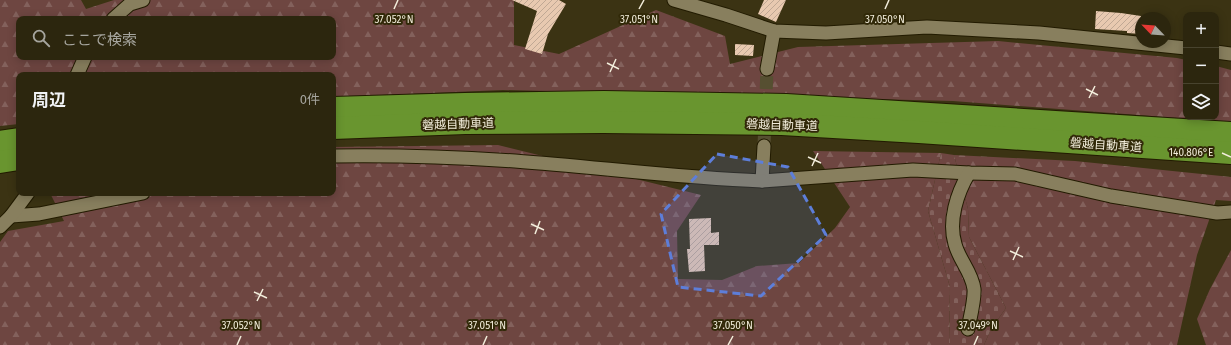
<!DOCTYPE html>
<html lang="ja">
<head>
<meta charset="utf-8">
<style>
  :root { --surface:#2c260e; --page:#342e17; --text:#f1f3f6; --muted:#a6a59e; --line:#48432e }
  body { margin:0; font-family:"Fira Sans","Noto Sans JP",sans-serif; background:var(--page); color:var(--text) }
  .controls { position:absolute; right:12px; top:12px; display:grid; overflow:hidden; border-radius:8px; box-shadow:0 2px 10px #0003 }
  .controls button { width:36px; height:36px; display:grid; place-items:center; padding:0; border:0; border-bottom:1px solid var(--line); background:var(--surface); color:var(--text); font:20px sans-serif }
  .compass { position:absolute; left:1135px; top:12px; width:36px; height:36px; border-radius:50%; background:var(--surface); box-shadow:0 2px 10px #0003; rotate:295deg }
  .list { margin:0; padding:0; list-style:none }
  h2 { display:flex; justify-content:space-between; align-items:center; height:52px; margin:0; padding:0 16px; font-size:17px }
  h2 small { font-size:13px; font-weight:400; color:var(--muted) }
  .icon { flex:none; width:22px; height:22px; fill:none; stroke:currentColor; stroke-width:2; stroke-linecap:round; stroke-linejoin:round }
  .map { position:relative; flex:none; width:1231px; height:345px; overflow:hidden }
  .search { position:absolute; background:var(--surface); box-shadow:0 2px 10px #0003; left:16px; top:16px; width:320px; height:44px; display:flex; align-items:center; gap:10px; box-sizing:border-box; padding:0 14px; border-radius:8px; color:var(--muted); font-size:15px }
  .panel { position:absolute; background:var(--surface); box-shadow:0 2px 10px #0003; left:16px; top:72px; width:320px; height:124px; border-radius:8px }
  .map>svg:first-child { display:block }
  .forest { fill:url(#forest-firs); fill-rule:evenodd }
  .cemetery { fill:url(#cemetery-stones) }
  .building { fill:url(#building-hatch) }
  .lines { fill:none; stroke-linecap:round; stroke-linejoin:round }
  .minor-tunnel { stroke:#564f31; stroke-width:13; stroke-dasharray:13 6; stroke-linecap:butt }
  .minor-casing { stroke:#221b00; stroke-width:15 }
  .motorway-casing { stroke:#221b00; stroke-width:24 }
  .minor { stroke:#887f5e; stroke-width:13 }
  .motorway { stroke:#69952f; stroke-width:22 }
  .marked { fill:#5d7ed9; fill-opacity:0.2; stroke:#5d7ed9; stroke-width:3; stroke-dasharray:8 5; stroke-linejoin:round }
  .ticks { fill:none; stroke:#f2eddb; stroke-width:1.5 }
  .labels { text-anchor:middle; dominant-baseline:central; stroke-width:4; stroke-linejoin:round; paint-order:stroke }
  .street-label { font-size:12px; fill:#f2eddb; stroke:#312908 }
  .ticks-label { font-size:10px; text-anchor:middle; fill:#f2eddb; stroke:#312908; stroke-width:4; stroke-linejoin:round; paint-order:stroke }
</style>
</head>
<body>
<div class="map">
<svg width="1231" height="345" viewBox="0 0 1231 345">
  <defs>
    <pattern id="forest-firs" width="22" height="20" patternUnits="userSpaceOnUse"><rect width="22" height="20" fill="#6e4641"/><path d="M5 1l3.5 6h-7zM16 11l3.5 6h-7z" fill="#83615c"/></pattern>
    <pattern id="cemetery-stones" width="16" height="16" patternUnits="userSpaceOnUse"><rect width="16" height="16" fill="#6e4641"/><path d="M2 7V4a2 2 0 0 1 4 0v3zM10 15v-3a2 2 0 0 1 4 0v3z" fill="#83615c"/></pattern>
    <pattern id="building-hatch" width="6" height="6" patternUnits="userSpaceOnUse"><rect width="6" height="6" fill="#e8c9b0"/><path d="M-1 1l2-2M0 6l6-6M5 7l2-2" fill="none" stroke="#c0a894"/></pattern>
  </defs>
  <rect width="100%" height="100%" fill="#3b3313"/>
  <g class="forest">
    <path d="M 0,0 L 81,0 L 86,9 L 114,0 L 514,0 L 514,45 L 559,54 L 656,10 L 725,36 L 730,64 L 798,47 L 998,41 L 1177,58 L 1186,60 L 1186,117 L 1216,117 L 1216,66 L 1231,70 L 1231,122 L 953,101 L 503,90 L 333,97 L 333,75 L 19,75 L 19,124 L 0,126 ZM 19,19 L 333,19 L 333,57 L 19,57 Z"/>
    <path d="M 498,145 L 701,195 L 677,231 L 678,279 L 722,280 L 757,266 L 799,263 L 835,228 L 850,207 L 813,151 L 941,153 L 928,211 L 950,287 L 949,345 L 0,345 L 0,242 L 8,231 L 64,221 L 50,193 L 333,193 L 333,147 Z"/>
    <path d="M 954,155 L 1075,161 L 1231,177 L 1231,201 L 1216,200 L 1197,255 L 1177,345 L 984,345 L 991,329 L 1006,308 L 969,237 L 968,209 Z"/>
    <path d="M 1231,250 L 1231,345 L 1206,345 L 1197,319 L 1210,289 Z"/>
  </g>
  <path class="cemetery" d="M 941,153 L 954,155 L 968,209 L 969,237 L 1006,308 L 991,329 L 984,345 L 949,345 L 950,287 L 928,211 Z"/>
  <g class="building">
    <path d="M 512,0 L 559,0 L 566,4 L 548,34 L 542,54 L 525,49 L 537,11 Z"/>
    <path d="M 764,0 L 786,0 L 776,22 L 758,14 Z"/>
    <path d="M 1096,11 L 1121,13 L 1141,16 L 1141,34 L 1127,33 L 1127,31 L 1095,29 Z"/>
    <path d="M 735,44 L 754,45 L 753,56 L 735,55 Z"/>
    <path d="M 711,218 L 711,233 L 719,232 L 719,245 L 704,245 L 705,271 L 689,272 L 687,249 L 690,249 L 689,219 Z"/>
  </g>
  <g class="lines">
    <path class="minor-tunnel" d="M 764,146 L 767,69"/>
    <g class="minor-casing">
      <g id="minor">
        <path d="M 674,0 L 726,15 L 774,31 L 826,33 L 927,27 L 1039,33 L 1186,48"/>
        <path d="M 113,19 L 130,4 L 143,0"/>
        <path d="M 1216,52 L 1231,54"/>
        <path d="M 767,69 L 774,31"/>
        <path d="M 77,75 L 85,57"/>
        <path d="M 764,146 L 762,181 L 913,170 L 969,173 L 1015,174 L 1111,196 L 1217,213 L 1231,212"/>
        <path d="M 333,156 C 393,155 454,157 515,161 C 597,167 679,178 762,181"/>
        <path d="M 11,216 L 39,214 L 143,193"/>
        <path d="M 0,227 L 11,216 L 28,193"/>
        <path d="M 968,329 C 970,318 975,299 974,289 C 972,272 959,260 955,244 C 948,221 957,193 969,173"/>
      </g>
    </g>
    <g class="motorway-casing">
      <g id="motorway">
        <path d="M 333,108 L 465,104 L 604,102 L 786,105 L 1231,133"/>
        <path d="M 333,128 L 465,123 L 603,122 L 782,124 L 919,132 L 1231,153"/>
        <path d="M 0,142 L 19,139"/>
        <path d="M 0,162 L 19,159"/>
      </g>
    </g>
    <use href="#minor" class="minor"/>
    <use href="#motorway" class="motorway"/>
  </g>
  <path class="marked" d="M 717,154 L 788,167 L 826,235 L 761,296 L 678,287 L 661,214 Z"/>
  <path class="ticks" d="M 394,9 L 398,0M 639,9 L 644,0M 885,9 L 889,0M 607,63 L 619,69M 610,72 L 616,59M 1086,89 L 1098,95M 1089,98 L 1095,86M 1222,153 L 1231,157M 808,157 L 821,163M 812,166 L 818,153M 531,224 L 544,230M 535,234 L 540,221M 1010,251 L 1023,257M 1013,260 L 1019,247M 254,292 L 267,298M 257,301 L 263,289M 237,345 L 241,336M 483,345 L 487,336M 728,345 L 733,336M 974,345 L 978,336"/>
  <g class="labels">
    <g class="street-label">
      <text transform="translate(458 124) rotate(-2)">磐越自動車道</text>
      <text transform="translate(782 125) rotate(2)">磐越自動車道</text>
      <text transform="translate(1106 145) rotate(4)">磐越自動車道</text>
    </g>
  </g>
  <g class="ticks-label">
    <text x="394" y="23">37.052°N</text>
    <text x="639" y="23">37.051°N</text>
    <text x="885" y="23">37.050°N</text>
    <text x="1191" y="156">140.806°E</text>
    <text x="241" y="329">37.052°N</text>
    <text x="487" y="329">37.051°N</text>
    <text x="733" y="329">37.050°N</text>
    <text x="978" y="329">37.049°N</text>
  </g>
</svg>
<div class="controls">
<button>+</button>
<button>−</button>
<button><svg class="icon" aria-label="layers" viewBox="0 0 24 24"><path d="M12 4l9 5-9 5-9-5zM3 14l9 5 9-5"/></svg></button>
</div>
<svg class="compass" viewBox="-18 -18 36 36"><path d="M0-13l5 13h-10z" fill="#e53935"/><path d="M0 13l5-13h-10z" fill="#a6a59e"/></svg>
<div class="search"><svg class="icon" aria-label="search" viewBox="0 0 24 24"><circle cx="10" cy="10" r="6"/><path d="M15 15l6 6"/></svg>ここで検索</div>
<section class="panel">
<h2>周辺<small>0件</small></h2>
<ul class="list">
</ul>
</section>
</div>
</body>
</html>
